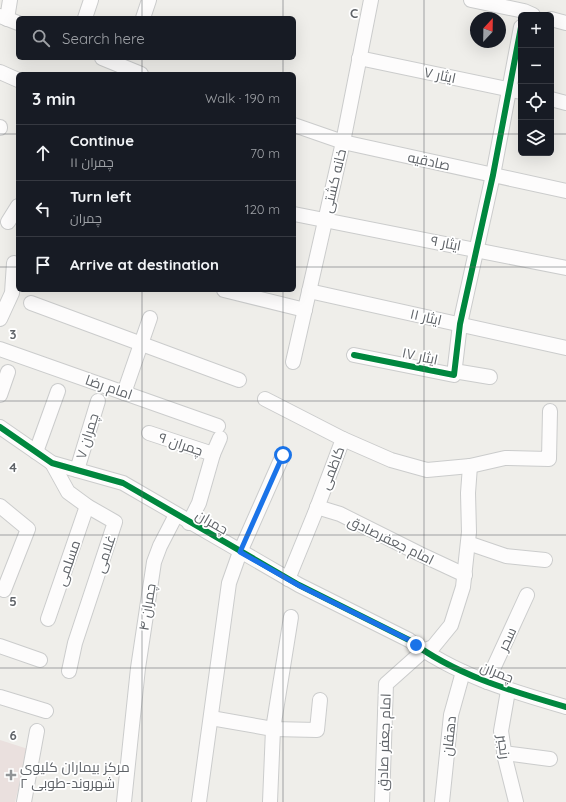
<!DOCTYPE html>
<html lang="en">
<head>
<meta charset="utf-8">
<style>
  :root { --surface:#171b24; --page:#242831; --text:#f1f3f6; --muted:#9ea1a6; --line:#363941 }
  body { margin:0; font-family:Quicksand,Cairo,sans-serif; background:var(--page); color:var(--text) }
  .controls { position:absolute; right:12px; top:12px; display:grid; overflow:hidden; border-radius:6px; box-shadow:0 4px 16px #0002 }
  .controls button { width:36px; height:36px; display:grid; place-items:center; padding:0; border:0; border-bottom:1px solid var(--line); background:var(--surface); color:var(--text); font:20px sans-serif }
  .compass { position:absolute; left:470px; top:12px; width:36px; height:36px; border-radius:50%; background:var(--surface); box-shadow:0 4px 16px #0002; rotate:22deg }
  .stop { position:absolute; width:12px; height:12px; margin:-9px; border:3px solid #1a73e8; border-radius:50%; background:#fff }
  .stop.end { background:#1a73e8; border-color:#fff; box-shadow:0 1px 4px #0008 }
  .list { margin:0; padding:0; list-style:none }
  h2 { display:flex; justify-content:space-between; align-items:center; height:52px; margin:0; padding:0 16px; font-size:17px }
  h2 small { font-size:13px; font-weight:400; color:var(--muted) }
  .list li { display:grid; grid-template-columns:26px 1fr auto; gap:12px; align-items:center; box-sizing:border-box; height:56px; padding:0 16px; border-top:1px solid var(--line) }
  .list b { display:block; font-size:15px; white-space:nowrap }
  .list p { margin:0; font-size:13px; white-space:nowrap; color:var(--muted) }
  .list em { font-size:13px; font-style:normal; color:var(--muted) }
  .icon { flex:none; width:22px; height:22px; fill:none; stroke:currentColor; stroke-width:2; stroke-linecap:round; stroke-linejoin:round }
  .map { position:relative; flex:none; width:566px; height:802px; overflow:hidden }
  .search { position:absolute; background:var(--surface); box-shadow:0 4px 16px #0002; left:16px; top:16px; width:280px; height:44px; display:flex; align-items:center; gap:10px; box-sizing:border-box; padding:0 14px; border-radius:6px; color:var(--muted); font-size:15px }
  .panel { position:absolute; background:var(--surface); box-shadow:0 4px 16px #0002; left:16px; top:72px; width:280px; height:220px; border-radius:6px }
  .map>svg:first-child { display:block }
  .medical { fill:#eae0de }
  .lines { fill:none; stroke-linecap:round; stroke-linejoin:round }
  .minor-casing { stroke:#cbcccc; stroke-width:16 }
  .minor { stroke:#fdfcfc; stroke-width:14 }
  .cycleway-casing { stroke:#fff; stroke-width:8 }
  .cycleway { stroke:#00873e; stroke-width:6 }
  .route { stroke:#1a73e8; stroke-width:5 }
  .grid { fill:none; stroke:#5f6368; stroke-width:1; stroke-opacity:0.55 }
  .poi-dot { fill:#919496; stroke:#fff; stroke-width:1.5 }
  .labels { text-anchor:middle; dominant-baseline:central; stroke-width:3.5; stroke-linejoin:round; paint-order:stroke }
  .street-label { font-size:14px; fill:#5f6368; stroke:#fff }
  .poi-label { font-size:14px; fill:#5f6368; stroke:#fff; text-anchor:start }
  .grid-label { font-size:13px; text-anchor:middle; font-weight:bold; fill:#5f6368; stroke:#fff; stroke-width:3.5; stroke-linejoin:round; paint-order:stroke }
</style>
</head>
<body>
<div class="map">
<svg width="566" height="802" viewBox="0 0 566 802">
  <rect width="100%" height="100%" fill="#efeeea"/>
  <path class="medical" d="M 0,740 L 28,749 L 15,802 L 0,802 Z"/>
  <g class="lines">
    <g class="minor-casing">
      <g id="minor">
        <path d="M 471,0 L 524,11 L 533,15"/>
        <path d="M 0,16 L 18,23"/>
        <path d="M 85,18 L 91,0"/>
        <path d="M 143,18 L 149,0"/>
        <path d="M 7,19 L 10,0"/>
        <path d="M 551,19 L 566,23"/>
        <path d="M 102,58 L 141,74"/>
        <path d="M 359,58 L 521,92"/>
        <path d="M 0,72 L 18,80"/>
        <path d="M 551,99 L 566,103"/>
        <path d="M 294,125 L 343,142 L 566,191"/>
        <path d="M 0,127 L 0,128"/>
        <path d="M 294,214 L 566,268"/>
        <path d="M 8,222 L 18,206"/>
        <path d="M 224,290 L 305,310"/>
        <path d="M 309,291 L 566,348"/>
        <path d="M 31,303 L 239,380"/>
        <path d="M 0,319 L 12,293 L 14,263"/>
        <path d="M 0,349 L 218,426"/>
        <path d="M 354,355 L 454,375 L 460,324 L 493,175 L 521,27"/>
        <path d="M 293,362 L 343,142 L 371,0"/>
        <path d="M 454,371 L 490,377"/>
        <path d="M 124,393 L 150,318"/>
        <path d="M 0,395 L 8,372"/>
        <path d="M 265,399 L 343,439 L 315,513 L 288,579"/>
        <path d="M 0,427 L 52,463 L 123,483 L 299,585 L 409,640 C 455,675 511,691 566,707"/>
        <path d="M 149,433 L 213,454 L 199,503 L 189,523"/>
        <path d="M 343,439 L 391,460 L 427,470 L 470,466 L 505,458 L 549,459 L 550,411"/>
        <path d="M 36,452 L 58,391"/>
        <path d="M 213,454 L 220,438"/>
        <path d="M 52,463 L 68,492 L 87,506 L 115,522 L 75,643 L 69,671"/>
        <path d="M 77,470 L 98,401"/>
        <path d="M 0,506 L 28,529 L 4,590"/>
        <path d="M 317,507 L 340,514 L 420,554 L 465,575"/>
        <path d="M 468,543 L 506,556 L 545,560"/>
        <path d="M 291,617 L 273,729 L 317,730 L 320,700"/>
        <path d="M 48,619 L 87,506"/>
        <path d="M 0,646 L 40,660"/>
        <path d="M 487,682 L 527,595"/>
        <path d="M 508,691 L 501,731 L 505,758 L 516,802"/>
        <path d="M 0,697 L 46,711"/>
        <path d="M 211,718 L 273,729 L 270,802"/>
        <path d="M 504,753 L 550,759"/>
        <path d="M 24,802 L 37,731"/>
        <path d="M 124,802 L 138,668 L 154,562 L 160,546 L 176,515"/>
        <path d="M 199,802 L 229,583 L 240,552 L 283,455"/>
        <path d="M 382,802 L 386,684 L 423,651 L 433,647 L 451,625 L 463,587 L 469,532 L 468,493 L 470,466"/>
        <path d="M 442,802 L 451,715 L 463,672"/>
      </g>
    </g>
    <use href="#minor" class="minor"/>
    <g class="cycleway-casing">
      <g id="cycleway">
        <path d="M 354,355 L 454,375 L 460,324 L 493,175 L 521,27"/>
        <path d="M 0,427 L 52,463 L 123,483 L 299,585 L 409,640 C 455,675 511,691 566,707"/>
      </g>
    </g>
    <use href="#cycleway" class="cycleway"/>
  </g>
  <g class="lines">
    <path class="route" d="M 283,455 L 240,552 L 298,585 L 409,640 L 416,645"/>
  </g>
  <path class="grid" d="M 142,0 L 142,18M 283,0 L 283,18M 424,0 L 424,802M 142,58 L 142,74M 283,58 L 283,74M 0,134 L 18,134M 294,134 L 521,134M 551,134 L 566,134M 0,267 L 18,267M 294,267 L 566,267M 142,290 L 142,802M 283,290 L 283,802M 0,401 L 566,401M 0,535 L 566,535M 0,668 L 566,668"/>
  <path class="poi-dot" d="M9 769h4v4h4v4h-4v4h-4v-4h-4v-4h4z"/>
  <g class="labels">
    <g class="street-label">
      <text transform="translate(440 75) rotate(12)">ایثار ۷</text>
      <text transform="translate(429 161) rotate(12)">صادقیه</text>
      <text transform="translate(334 181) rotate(-77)">خانه کشتی</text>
      <text transform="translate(446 243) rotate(11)">ایثار ۹</text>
      <text transform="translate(426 317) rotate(13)">ایثار ۱۱</text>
      <text transform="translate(420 356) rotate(12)">ایثار ۱۷</text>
      <text transform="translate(109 387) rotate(19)">امام رضا</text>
      <text transform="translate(87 436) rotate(-73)">چمران ۷</text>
      <text transform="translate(181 444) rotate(19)">چمران ۹</text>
      <text transform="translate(332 468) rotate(-69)">کاظمی</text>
      <text transform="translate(212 522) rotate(30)">چمران</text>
      <text transform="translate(391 540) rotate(26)">امام جعفرصادق</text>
      <text transform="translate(105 554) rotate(-72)">غلامی</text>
      <text transform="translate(68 563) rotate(-71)">مسلمی</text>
      <text transform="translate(147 607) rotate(-81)">چمران ۴</text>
      <text transform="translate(507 639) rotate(-65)">سحر</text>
      <text transform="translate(497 672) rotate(22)">چمران</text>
      <text transform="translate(449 736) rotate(-84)">دهقان</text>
      <text transform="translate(384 742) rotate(-88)">امام جعفر صادق</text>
      <text transform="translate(504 747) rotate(83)">رنجبر</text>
    </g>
    <g class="poi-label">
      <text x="20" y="767">مرکز بیماران کلیوی<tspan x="20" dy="16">شهروند-طوبی ۲</tspan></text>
    </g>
  </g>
  <g class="grid-label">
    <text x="354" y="18">C</text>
    <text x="13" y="339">3</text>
    <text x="13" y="472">4</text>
    <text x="13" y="606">5</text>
    <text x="13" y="740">6</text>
  </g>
</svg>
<div class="controls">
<button>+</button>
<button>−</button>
<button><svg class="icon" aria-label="locate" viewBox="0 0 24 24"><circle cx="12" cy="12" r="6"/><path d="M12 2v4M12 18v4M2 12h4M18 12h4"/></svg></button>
<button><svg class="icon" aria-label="layers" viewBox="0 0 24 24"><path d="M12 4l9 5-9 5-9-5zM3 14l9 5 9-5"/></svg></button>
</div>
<svg class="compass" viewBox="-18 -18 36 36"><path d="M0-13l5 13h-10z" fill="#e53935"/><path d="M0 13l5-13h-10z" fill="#9ea1a6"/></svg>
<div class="stop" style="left:283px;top:455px"></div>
<div class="stop end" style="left:416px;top:645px"></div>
<div class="search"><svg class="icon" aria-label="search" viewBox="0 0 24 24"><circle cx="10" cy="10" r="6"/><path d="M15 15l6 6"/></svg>Search here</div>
<section class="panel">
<h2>3 min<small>Walk · 190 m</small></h2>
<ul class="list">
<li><svg class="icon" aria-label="ahead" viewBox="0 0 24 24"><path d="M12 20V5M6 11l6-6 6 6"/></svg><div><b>Continue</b><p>چمران ۱۱</p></div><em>70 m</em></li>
<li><svg class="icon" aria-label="left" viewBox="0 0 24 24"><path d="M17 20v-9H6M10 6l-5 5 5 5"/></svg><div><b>Turn left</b><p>چمران</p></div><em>120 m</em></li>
<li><svg class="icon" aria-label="arrive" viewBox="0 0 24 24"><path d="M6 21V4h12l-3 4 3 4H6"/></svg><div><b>Arrive at destination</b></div></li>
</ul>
</section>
</div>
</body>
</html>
